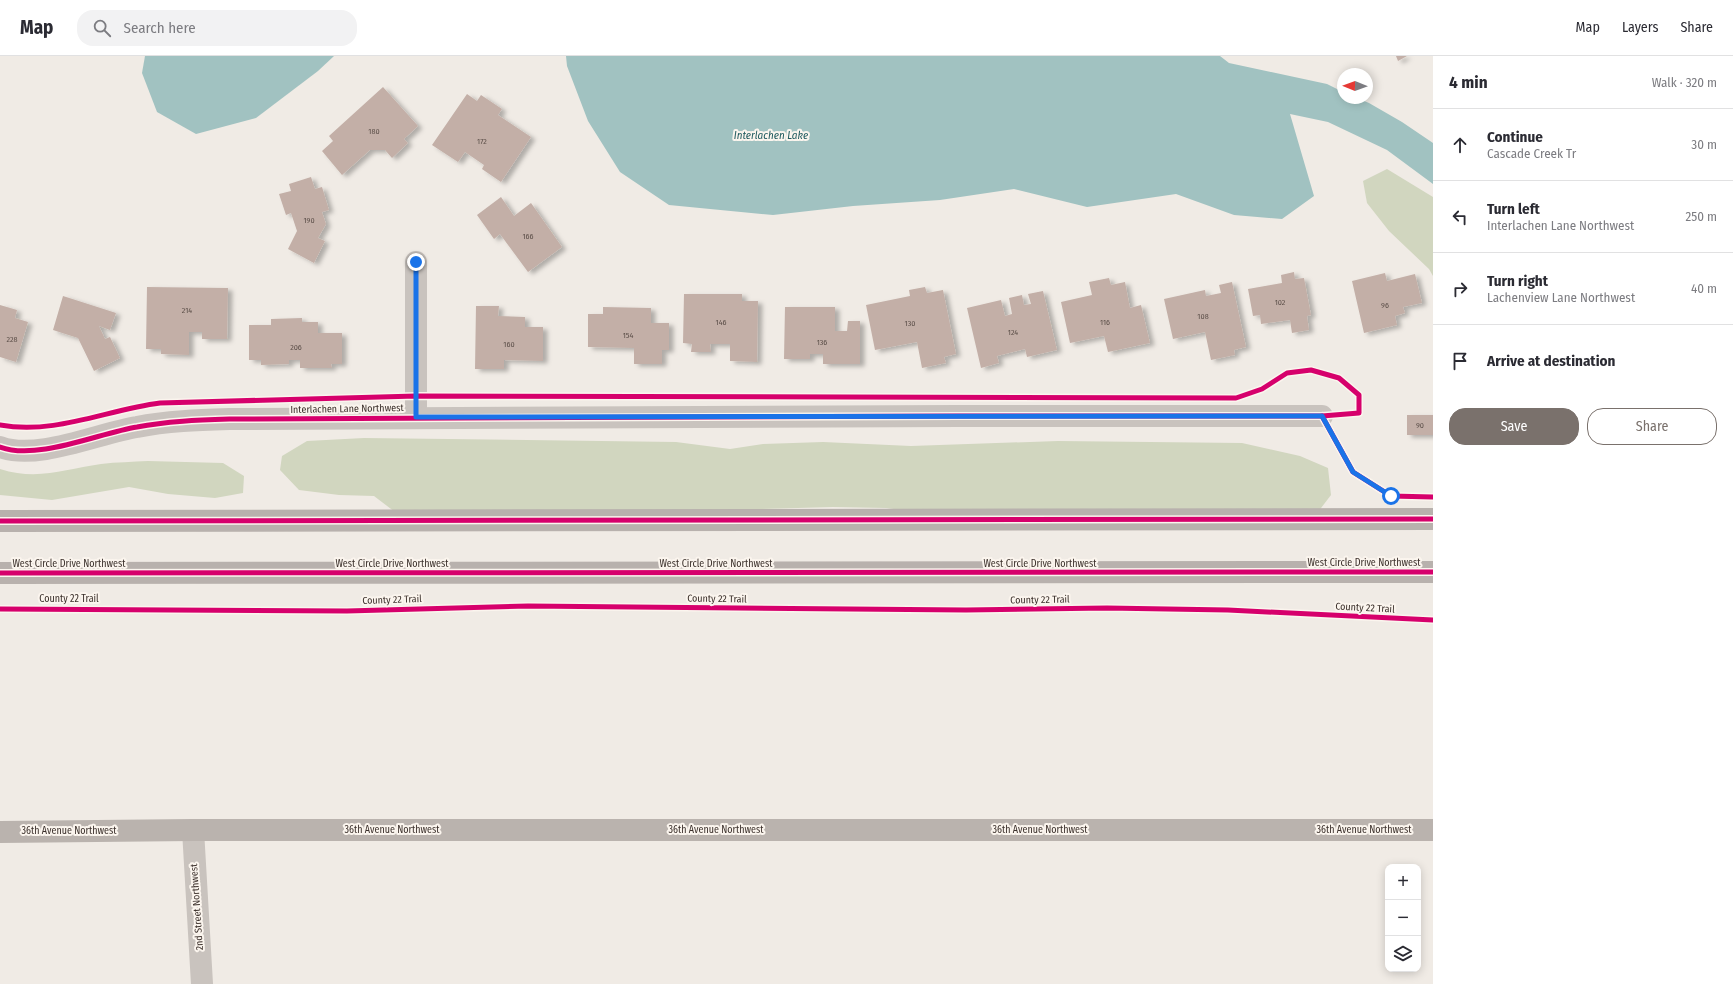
<!DOCTYPE html>
<html lang="en">
<head>
<meta charset="utf-8">
<style>
  :root { --surface:#fff; --page:#f2f2f3; --text:#2b2b33; --muted:#7c7c81; --line:#e1e1e2; --accent:#7a716c }
  body { margin:0; font-family:"Fira Sans Condensed",sans-serif; background:var(--page); color:var(--text) }
  .controls { position:absolute; right:12px; bottom:12px; display:grid; overflow:hidden; border-radius:8px; box-shadow:0 2px 10px #0003 }
  .controls button { width:36px; height:36px; display:grid; place-items:center; padding:0; border:0; border-bottom:1px solid var(--line); background:var(--surface); color:var(--text); font:20px sans-serif }
  .compass { position:absolute; left:1337px; top:12px; width:36px; height:36px; border-radius:50%; background:var(--surface); box-shadow:0 2px 10px #0003; rotate:271deg }
  .stop { position:absolute; width:12px; height:12px; margin:-9px; border:3px solid #1a73e8; border-radius:50%; background:#fff }
  .stop.end { background:#1a73e8; border-color:#fff; box-shadow:0 1px 4px #0008 }
  .list { margin:0; padding:0; list-style:none }
  h2 { display:flex; justify-content:space-between; align-items:center; height:52px; margin:0; padding:0 16px; font-size:17px }
  h2 small { font-size:13px; font-weight:400; color:var(--muted) }
  .list li { display:grid; grid-template-columns:26px 1fr auto; gap:12px; align-items:center; box-sizing:border-box; height:72px; padding:0 16px; border-top:1px solid var(--line) }
  .list b { display:block; font-size:15px; white-space:nowrap }
  .list p { margin:0; font-size:13px; white-space:nowrap; color:var(--muted) }
  .list em { font-size:13px; font-style:normal; color:var(--muted) }
  .actions { display:flex; gap:8px; padding:12px 16px }
  .actions a { flex:1; padding:9px 0; border:1px solid var(--accent); border-radius:16px; text-align:center; font-size:14px; color:var(--accent) }
  .actions .main { background:var(--accent); color:#fff }
  .icon { flex:none; width:22px; height:22px; fill:none; stroke:currentColor; stroke-width:2; stroke-linecap:round; stroke-linejoin:round }
  .map { position:relative; flex:none; width:1433px; height:928px; overflow:hidden }
  header { display:flex; align-items:center; gap:24px; box-sizing:border-box; height:56px; padding:0 20px; background:var(--surface); border-bottom:1px solid var(--line) }
  header strong { font-size:19px }
  nav { display:flex; gap:22px; margin-inline-start:auto; font-size:14px }
  .search { width:280px; height:36px; background:var(--page); display:flex; align-items:center; gap:10px; box-sizing:border-box; padding:0 14px; border-radius:16px; color:var(--muted); font-size:15px }
  main { display:flex }
  aside { flex:1; background:var(--surface) }
  .map>svg:first-child { display:block }
  .green { fill:#d1d6bf }
  .water { fill:#a1c2c1 }
  .building { fill:#c3afa7; filter:url(#shadow) }
  .lines { fill:none; stroke-linecap:round; stroke-linejoin:round }
  .street { stroke:#c9c3be; stroke-width:22 }
  .secondary { stroke:#bab3ae; stroke-width:22 }
  .primary { stroke:#b8b1ad; stroke-width:22 }
  .cycleway-casing { stroke:#fbf5ee; stroke-width:8 }
  .cycleway { stroke:#d6006c; stroke-width:5 }
  .route { stroke:#1a73e8; stroke-width:5 }
  .labels { text-anchor:middle; dominant-baseline:central; stroke-width:4; stroke-linejoin:round; paint-order:stroke }
  .number-label { font-size:8px; fill:#5d504a }
  .street-label { font-size:10px; fill:#3b302b; stroke:#fbf5ee }
  .water-label { font-size:11px; font-style:italic; fill:#1f5a5e; stroke:#fbf5ee }
</style>
</head>
<body>
<header>
<strong>Map</strong>
<div class="search"><svg class="icon" aria-label="search" viewBox="0 0 24 24"><circle cx="10" cy="10" r="6"/><path d="M15 15l6 6"/></svg>Search here</div>
<nav><a>Map</a><a>Layers</a><a>Share</a></nav>
</header>
<main>
<div class="map">
<svg width="1433" height="928" viewBox="0 0 1433 928">
  <defs>
    <filter id="shadow"><feDropShadow dx="4.5" dy="2.5" stdDeviation="2" flood-color="#0004"/></filter>
  </defs>
  <rect width="100%" height="100%" fill="#f0ebe5"/>
  <g class="green">
    <path d="M 1387,113 L 1433,141 L 1433,220 L 1429,213 L 1389,175 L 1367,147 L 1363,125 Z"/>
    <path d="M 364,382 L 676,386 L 730,393 L 763,388 L 823,386 L 911,390 L 1058,385 L 1242,387 L 1300,400 L 1328,412 L 1331,439 L 1318,456 L 939,459 L 886,452 L 833,451 L 727,454 L 395,456 L 374,440 L 339,439 L 299,434 L 280,414 L 282,400 L 307,385 Z"/>
    <path d="M 148,405 L 223,407 L 244,420 L 243,437 L 215,442 L 168,438 L 129,431 L 52,444 L 0,439 L 0,413 C 38,425 65,413 101,408 C 117,406 132,406 148,405 Z"/>
  </g>
  <g class="water">
    <path d="M 145,0 L 334,0 L 318,15 L 256,62 L 196,78 L 157,56 L 142,17 Z"/>
    <path d="M 566,0 L 1220,0 L 1229,7 L 1327,28 L 1343,36 L 1343,42 L 1357,42 L 1369,47 L 1402,66 L 1433,87 L 1433,128 L 1387,94 L 1328,66 L 1290,58 L 1314,140 L 1282,163 L 1234,159 L 1176,138 L 1087,151 L 1014,133 L 940,144 L 853,150 L 773,159 L 669,149 L 620,116 L 588,65 L 567,10 Z"/>
  </g>
  <g class="building">
    <path d="M 1396,0 L 1407,0 L 1398,5 Z"/>
    <path d="M 383,31 L 418,70 L 404,83 L 408,87 L 392,102 L 385,94 L 370,94 L 342,119 L 322,95 L 333,85 L 329,80 Z"/>
    <path d="M 467,38 L 477,45 L 481,39 L 502,53 L 498,59 L 531,81 L 501,126 L 482,113 L 484,109 L 465,96 L 458,106 L 432,89 Z"/>
    <path d="M 311,121 L 315,133 L 322,131 L 329,154 L 322,156 L 326,168 L 318,182 L 325,185 L 314,207 L 288,193 L 297,175 L 291,157 L 286,159 L 279,138 L 291,135 L 289,128 Z"/>
    <path d="M 501,141 L 514,160 L 531,147 L 562,191 L 528,216 L 500,178 L 494,183 L 477,159 Z"/>
    <path d="M 1294,216 L 1295,223 L 1304,222 L 1311,259 L 1307,260 L 1309,274 L 1292,277 L 1290,264 L 1261,268 L 1260,259 L 1253,260 L 1248,233 L 1282,227 L 1281,219 Z"/>
    <path d="M 1385,217 L 1387,225 L 1415,218 L 1422,247 L 1403,251 L 1405,257 L 1395,260 L 1397,269 L 1364,277 L 1352,225 Z"/>
    <path d="M 1109,222 L 1111,229 L 1125,226 L 1130,252 L 1141,249 L 1150,287 L 1108,296 L 1104,280 L 1070,287 L 1061,246 L 1092,239 L 1089,226 Z"/>
    <path d="M 1232,226 L 1246,291 L 1234,294 L 1235,299 L 1211,304 L 1205,276 L 1173,283 L 1164,243 L 1205,234 L 1206,240 L 1221,237 L 1219,229 Z"/>
    <path d="M 147,231 L 228,232 L 227,283 L 202,283 L 202,276 L 189,276 L 189,299 L 161,298 L 161,293 L 146,293 Z"/>
    <path d="M 925,231 L 927,237 L 943,234 L 956,298 L 944,301 L 946,307 L 922,312 L 917,286 L 875,294 L 866,249 L 910,240 L 909,234 Z"/>
    <path d="M 1043,235 L 1057,294 L 1027,301 L 1025,293 L 997,300 L 999,307 L 981,312 L 967,252 L 1001,244 L 1005,260 L 1012,258 L 1009,242 L 1022,239 L 1024,249 L 1031,248 L 1028,238 Z"/>
    <path d="M 684,238 L 742,238 L 742,245 L 758,245 L 757,306 L 730,305 L 730,288 L 710,288 L 711,296 L 691,296 L 692,288 L 683,287 Z"/>
    <path d="M 63,240 L 116,257 L 110,274 L 99,270 L 105,283 L 110,281 L 120,302 L 94,315 L 78,282 L 53,274 Z"/>
    <path d="M 0,249 L 17,254 L 15,262 L 28,266 L 16,306 L 0,301 Z"/>
    <path d="M 476,250 L 499,250 L 498,260 L 525,261 L 525,271 L 543,271 L 543,305 L 504,304 L 504,313 L 475,313 Z"/>
    <path d="M 603,251 L 651,252 L 651,267 L 669,267 L 669,294 L 662,294 L 662,308 L 634,308 L 634,292 L 588,291 L 588,258 L 603,258 Z"/>
    <path d="M 785,251 L 835,251 L 835,275 L 847,275 L 848,265 L 860,265 L 860,308 L 823,308 L 823,298 L 810,298 L 810,303 L 784,303 Z"/>
    <path d="M 302,262 L 302,266 L 318,266 L 318,277 L 342,277 L 342,308 L 331,308 L 332,312 L 300,312 L 300,304 L 289,304 L 289,308 L 261,309 L 261,304 L 249,304 L 249,269 L 271,269 L 271,263 Z"/>
    <rect x="1407" y="359" width="26" height="20"/>
  </g>
  <g class="lines">
    <g class="street">
      <path d="M 416,206 L 416,361"/>
      <path d="M 0,391 C 37,405 99,377 137,371 C 167,365 199,364 230,363 C 594,359 958,360 1322,360"/>
      <path d="M 193,774 L 202,928"/>
    </g>
    <path class="secondary" d="M 0,776 L 193,774 L 1433,774"/>
    <g class="primary">
      <path d="M 0,465 L 1433,463"/>
      <path d="M 0,517 L 1433,516"/>
    </g>
    <g class="cycleway-casing">
      <g id="cycleway">
        <path d="M 1322,360 L 1353,416 L 1391,440 L 1433,441"/>
        <path d="M 0,369 C 55,379 106,354 160,347 L 416,340 L 1236,342 L 1262,333 L 1287,317 L 1311,314 L 1339,322 L 1359,339 L 1359,357 L 1322,360 C 958,360 594,359 230,363 C 199,364 167,365 137,371 C 99,377 37,405 0,391"/>
        <path d="M 0,465 L 1433,463"/>
        <path d="M 0,517 L 1433,516"/>
        <path d="M 0,553 L 347,555 L 528,550 L 966,554 L 1107,552 L 1228,554 L 1433,564"/>
      </g>
    </g>
    <use href="#cycleway" class="cycleway"/>
  </g>
  <g class="lines">
    <path class="route" d="M 416,206 L 416,361 L 1322,360 L 1353,416 L 1391,440"/>
  </g>
  <g class="labels">
    <g class="number-label">
      <text x="374" y="75">180</text>
      <text x="482" y="85">172</text>
      <text x="309" y="164">190</text>
      <text x="528" y="180">166</text>
      <text x="1280" y="246">102</text>
      <text x="1385" y="249">96</text>
      <text x="187" y="254">214</text>
      <text x="1203" y="260">108</text>
      <text x="721" y="266">146</text>
      <text x="1105" y="266">116</text>
      <text x="910" y="267">130</text>
      <text x="1013" y="276">124</text>
      <text x="628" y="279">154</text>
      <text x="12" y="283">228</text>
      <text x="822" y="286">136</text>
      <text x="509" y="288">160</text>
      <text x="296" y="291">206</text>
      <text x="1420" y="369">90</text>
    </g>
    <g class="street-label">
      <text transform="translate(347 353) rotate(-1)">Interlachen Lane Northwest</text>
      <text x="1364" y="507">West Circle Drive Northwest</text>
      <text x="69" y="508">West Circle Drive Northwest</text>
      <text x="392" y="508">West Circle Drive Northwest</text>
      <text x="716" y="508">West Circle Drive Northwest</text>
      <text x="1040" y="508">West Circle Drive Northwest</text>
      <text x="69" y="543">County 22 Trail</text>
      <text transform="translate(717 543) rotate(1)">County 22 Trail</text>
      <text transform="translate(392 544) rotate(-2)">County 22 Trail</text>
      <text transform="translate(1040 544) rotate(-1)">County 22 Trail</text>
      <text transform="translate(1365 552) rotate(3)">County 22 Trail</text>
      <text x="392" y="774">36th Avenue Northwest</text>
      <text x="716" y="774">36th Avenue Northwest</text>
      <text x="1040" y="774">36th Avenue Northwest</text>
      <text x="1364" y="774">36th Avenue Northwest</text>
      <text x="69" y="775">36th Avenue Northwest</text>
      <text transform="translate(197 851) rotate(-94)">2nd Street Northwest</text>
    </g>
    <g class="water-label">
      <text x="771" y="79">Interlachen Lake</text>
    </g>
  </g>
</svg>
<div class="controls">
<button>+</button>
<button>−</button>
<button><svg class="icon" aria-label="layers" viewBox="0 0 24 24"><path d="M12 4l9 5-9 5-9-5zM3 14l9 5 9-5"/></svg></button>
</div>
<svg class="compass" viewBox="-18 -18 36 36"><path d="M0-13l5 13h-10z" fill="#e53935"/><path d="M0 13l5-13h-10z" fill="#7c7c81"/></svg>
<div class="stop" style="left:1391px;top:440px"></div>
<div class="stop end" style="left:416px;top:206px"></div>
</div>
<aside>
<h2>4 min<small>Walk · 320 m</small></h2>
<ul class="list">
<li><svg class="icon" aria-label="ahead" viewBox="0 0 24 24"><path d="M12 20V5M6 11l6-6 6 6"/></svg><div><b>Continue</b><p>Cascade Creek Tr</p></div><em>30 m</em></li>
<li><svg class="icon" aria-label="left" viewBox="0 0 24 24"><path d="M17 20v-9H6M10 6l-5 5 5 5"/></svg><div><b>Turn left</b><p>Interlachen Lane Northwest</p></div><em>250 m</em></li>
<li><svg class="icon" aria-label="right" viewBox="0 0 24 24"><path d="M7 20v-9h11M14 6l5 5-5 5"/></svg><div><b>Turn right</b><p>Lachenview Lane Northwest</p></div><em>40 m</em></li>
<li><svg class="icon" aria-label="arrive" viewBox="0 0 24 24"><path d="M6 21V4h12l-3 4 3 4H6"/></svg><div><b>Arrive at destination</b></div></li>
</ul>
<div class="actions"><a class="main">Save</a><a>Share</a></div>
</aside>
</main>
</body>
</html>
